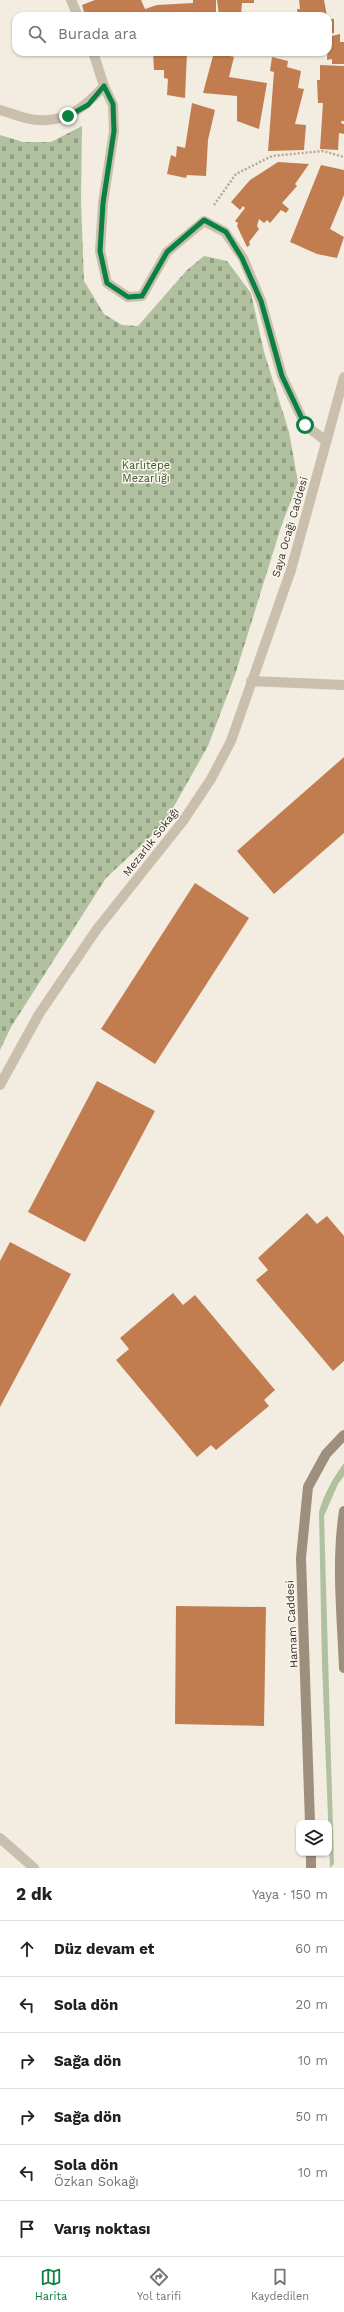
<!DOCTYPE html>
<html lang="tr">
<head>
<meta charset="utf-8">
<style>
  :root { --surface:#fff; --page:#f2f2f2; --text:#202124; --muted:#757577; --line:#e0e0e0; --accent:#0b8043 }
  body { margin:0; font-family:"Work Sans",sans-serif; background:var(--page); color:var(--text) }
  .controls { position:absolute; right:12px; bottom:12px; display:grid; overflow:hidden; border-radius:8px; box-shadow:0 1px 3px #0004 }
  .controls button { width:36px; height:36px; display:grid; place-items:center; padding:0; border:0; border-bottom:1px solid var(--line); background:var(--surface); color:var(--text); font:20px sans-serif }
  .stop { position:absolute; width:12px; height:12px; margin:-9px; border:3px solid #0b8043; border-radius:50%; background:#fff }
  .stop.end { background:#0b8043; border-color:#fff; box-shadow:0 1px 4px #0008 }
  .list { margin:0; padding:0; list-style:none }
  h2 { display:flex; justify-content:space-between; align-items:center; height:52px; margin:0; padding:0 16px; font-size:17px }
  h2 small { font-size:13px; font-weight:400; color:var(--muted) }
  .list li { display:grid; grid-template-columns:26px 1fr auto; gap:12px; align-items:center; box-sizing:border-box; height:56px; padding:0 16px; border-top:1px solid var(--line) }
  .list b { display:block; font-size:15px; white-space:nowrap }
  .list p { margin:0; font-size:13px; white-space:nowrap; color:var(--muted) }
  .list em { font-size:13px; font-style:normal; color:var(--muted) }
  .icon { flex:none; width:22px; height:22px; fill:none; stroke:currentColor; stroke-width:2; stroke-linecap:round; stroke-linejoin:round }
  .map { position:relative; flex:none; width:344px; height:1868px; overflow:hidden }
  .search { position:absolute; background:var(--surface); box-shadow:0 1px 3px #0004; left:12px; right:12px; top:12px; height:44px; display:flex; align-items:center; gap:10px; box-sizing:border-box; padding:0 14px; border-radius:12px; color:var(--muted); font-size:15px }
  .sheet { height:388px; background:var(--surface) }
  nav { display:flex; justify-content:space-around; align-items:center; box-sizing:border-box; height:56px; border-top:1px solid var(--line); background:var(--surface); font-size:11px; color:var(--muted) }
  nav a { display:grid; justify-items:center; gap:2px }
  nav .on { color:var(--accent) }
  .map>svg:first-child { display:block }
  .grass { fill:#b1c1a0 }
  .cemetery { fill:url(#cemetery-stones) }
  .building { fill:#c17d50 }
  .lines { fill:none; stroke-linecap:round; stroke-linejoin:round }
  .path { stroke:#b6a996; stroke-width:2.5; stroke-dasharray:2 2; stroke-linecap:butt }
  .service { stroke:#cabfac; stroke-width:10 }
  .minor { stroke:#cabfac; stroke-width:10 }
  .tertiary { stroke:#cabfac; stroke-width:10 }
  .secondary { stroke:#9e8e7d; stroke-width:10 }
  .route { stroke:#0b8043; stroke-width:5 }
  .labels { text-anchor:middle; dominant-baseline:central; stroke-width:3; stroke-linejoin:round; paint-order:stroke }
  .park-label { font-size:11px; fill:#42562f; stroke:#faf6ed }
  .street-label { font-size:11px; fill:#39312b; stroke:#faf6ed }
</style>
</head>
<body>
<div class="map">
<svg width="344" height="1868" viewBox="0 0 344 1868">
  <defs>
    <pattern id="cemetery-stones" width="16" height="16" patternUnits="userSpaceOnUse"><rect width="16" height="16" fill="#b1c1a0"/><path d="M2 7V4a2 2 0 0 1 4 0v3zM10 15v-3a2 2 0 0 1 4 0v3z" fill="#919d83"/></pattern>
  </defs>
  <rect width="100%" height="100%" fill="#f2ede0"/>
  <path class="grass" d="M 344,1463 L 344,1476 L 338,1484 L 324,1516 L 334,1864 L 330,1868 L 322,1664 L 319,1512 C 324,1494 333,1478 344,1463 Z"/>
  <path class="cemetery" d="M 82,126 L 81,201 L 84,281 L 104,314 L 122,325 L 138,326 L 187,270 L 204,256 L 227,261 L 251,293 L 264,352 L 289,432 L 298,482 L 281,527 L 235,675 L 208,746 L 164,824 L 106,878 L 11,1027 L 0,1050 L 0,135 L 23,142 L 51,142 Z"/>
  <g class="building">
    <path d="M 95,0 L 141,0 L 145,9 L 157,5 L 193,3 L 193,0 L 216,0 L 216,16 L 85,16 L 82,5 Z"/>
    <path d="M 217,0 L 254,0 L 254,3 L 242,3 L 241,16 L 219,16 Z"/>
    <path d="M 299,0 L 324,0 L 327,16 L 298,16 L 297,9 L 300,9 Z"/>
    <rect x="328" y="19" width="6" height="14"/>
    <path d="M 340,34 L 340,42 L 344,42 L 344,64 L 332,64 L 332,59 L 327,60 L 328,37 Z"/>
    <path d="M 153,52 L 187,52 L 185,98 L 167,95 L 168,79 L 164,78 L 164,70 L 154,70 Z"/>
    <path d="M 214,52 L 234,57 L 229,77 L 267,83 L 259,129 L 237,121 L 237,96 L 203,93 Z"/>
    <path d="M 272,57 L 288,61 L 287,67 L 301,71 L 298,88 L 304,89 L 295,124 L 306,125 L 304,150 L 268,151 L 274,72 L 270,71 Z"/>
    <path d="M 320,65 L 344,66 L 344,121 L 341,121 L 342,124 L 344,124 L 344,134 L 339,133 L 338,150 L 320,149 L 323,103 L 318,103 L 317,80 L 320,80 Z"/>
    <path d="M 192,103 L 215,110 L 208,140 L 206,176 L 187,175 L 186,178 L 167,174 L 171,155 L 176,157 L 177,146 L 185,148 Z"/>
    <path d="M 278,162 L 309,164 L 295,184 L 297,186 L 282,203 L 289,209 L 286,213 L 281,210 L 270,223 L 267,220 L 264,223 L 259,219 L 257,226 L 259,229 L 249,242 L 250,245 L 247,247 L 237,226 L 238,223 L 235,221 L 245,208 L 243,206 L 240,210 L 231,202 L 250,180 Z"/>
    <path d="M 321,165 L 344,170 L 344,195 L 330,229 L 344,237 L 337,258 L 317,254 L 290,242 Z"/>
    <path d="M 344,757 L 344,833 L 274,894 L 237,851 Z"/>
    <path d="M 195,883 L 249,918 L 155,1064 L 101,1029 Z"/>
    <path d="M 97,1081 L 155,1111 L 85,1242 L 28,1212 Z"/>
    <path d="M 307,1213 L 317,1224 L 327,1216 L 344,1236 L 344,1361 L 333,1371 L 256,1280 L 268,1270 L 258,1258 Z"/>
    <path d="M 10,1242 L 71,1274 L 0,1407 L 0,1261 Z"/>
    <path d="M 173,1293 L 183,1305 L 195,1295 L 275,1390 L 264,1400 L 269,1406 L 216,1450 L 211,1445 L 197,1457 L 116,1360 L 129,1349 L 120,1338 Z"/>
    <path d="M 176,1606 L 266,1607 L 264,1726 L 175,1724 Z"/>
  </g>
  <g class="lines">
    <path class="path" d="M 214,205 L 236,174 L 272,156 L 323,151 L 344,157"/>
    <path class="service" d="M 0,1838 L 34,1868"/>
    <g class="minor">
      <path d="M 71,0 L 78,16"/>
      <path d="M 104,86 L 113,105 L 114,131 L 103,203 L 100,251 L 107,283 L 128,297 L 142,296 L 167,252 L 204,221 L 225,232 L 243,258 L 261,301 L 282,376 L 305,425 L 326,441"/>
      <path d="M 0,110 C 12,113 26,120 39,120 C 67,122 86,106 104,86 L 93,52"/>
      <path d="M 251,681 L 344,685"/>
    </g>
    <path class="tertiary" d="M 0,1085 L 39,1014 L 97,929 L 183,821 L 211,779 L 231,741 L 291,570 L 344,377"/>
    <g class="secondary">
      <path d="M 344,1511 C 336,1562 342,1616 344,1668"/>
      <path d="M 310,1823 L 301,1558 L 308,1487 L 326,1454 L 344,1435"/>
      <path d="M 311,1853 L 311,1868"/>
    </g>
  </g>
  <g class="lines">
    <path class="route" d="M 68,116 L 88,105 L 104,86 L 113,104 L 114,131 L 103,203 L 100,251 L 107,283 L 128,297 L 142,296 L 167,252 L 204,220 L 226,232 L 242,258 L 261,301 L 282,376 L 305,425"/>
  </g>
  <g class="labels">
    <g class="park-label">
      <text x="146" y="465">Karlıtepe<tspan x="146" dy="13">Mezarlığı</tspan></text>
    </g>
    <g class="street-label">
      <text transform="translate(290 527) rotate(-74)">Saya Ocağı Caddesi</text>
      <text transform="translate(151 842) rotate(-52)">Mezarlık Sokağı</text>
      <text transform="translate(292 1624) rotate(-93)">Hamam Caddesi</text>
    </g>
  </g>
</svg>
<div class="controls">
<button><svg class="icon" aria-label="layers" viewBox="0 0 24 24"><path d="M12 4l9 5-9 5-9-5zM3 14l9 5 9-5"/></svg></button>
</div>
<div class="stop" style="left:305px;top:425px"></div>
<div class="stop end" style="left:68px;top:116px"></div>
<div class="search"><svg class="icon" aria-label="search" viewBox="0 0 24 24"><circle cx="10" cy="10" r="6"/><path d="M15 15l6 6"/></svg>Burada ara</div>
</div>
<section class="sheet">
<h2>2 dk<small>Yaya · 150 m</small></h2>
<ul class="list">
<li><svg class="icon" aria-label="ahead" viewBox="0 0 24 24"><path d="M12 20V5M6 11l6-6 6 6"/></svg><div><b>Düz devam et</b></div><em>60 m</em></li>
<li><svg class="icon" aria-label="left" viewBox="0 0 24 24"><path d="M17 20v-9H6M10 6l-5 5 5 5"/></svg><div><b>Sola dön</b></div><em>20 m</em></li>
<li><svg class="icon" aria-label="right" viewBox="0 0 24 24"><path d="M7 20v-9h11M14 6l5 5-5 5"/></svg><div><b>Sağa dön</b></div><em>10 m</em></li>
<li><svg class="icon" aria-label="right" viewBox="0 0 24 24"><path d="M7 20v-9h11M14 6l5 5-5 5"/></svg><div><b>Sağa dön</b></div><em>50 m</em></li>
<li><svg class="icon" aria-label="left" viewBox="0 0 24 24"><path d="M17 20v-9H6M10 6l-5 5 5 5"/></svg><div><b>Sola dön</b><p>Özkan Sokağı</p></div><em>10 m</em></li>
<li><svg class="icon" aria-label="arrive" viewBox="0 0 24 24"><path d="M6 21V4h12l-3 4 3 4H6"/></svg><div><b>Varış noktası</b></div></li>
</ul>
</section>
<nav>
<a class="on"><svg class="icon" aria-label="map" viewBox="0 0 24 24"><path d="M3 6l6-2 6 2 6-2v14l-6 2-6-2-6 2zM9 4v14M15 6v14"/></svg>Harita</a>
<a><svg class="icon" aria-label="directions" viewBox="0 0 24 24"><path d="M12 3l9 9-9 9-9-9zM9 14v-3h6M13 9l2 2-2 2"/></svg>Yol tarifi</a>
<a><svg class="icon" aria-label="saved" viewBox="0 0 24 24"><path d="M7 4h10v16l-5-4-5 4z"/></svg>Kaydedilen</a>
</nav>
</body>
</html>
